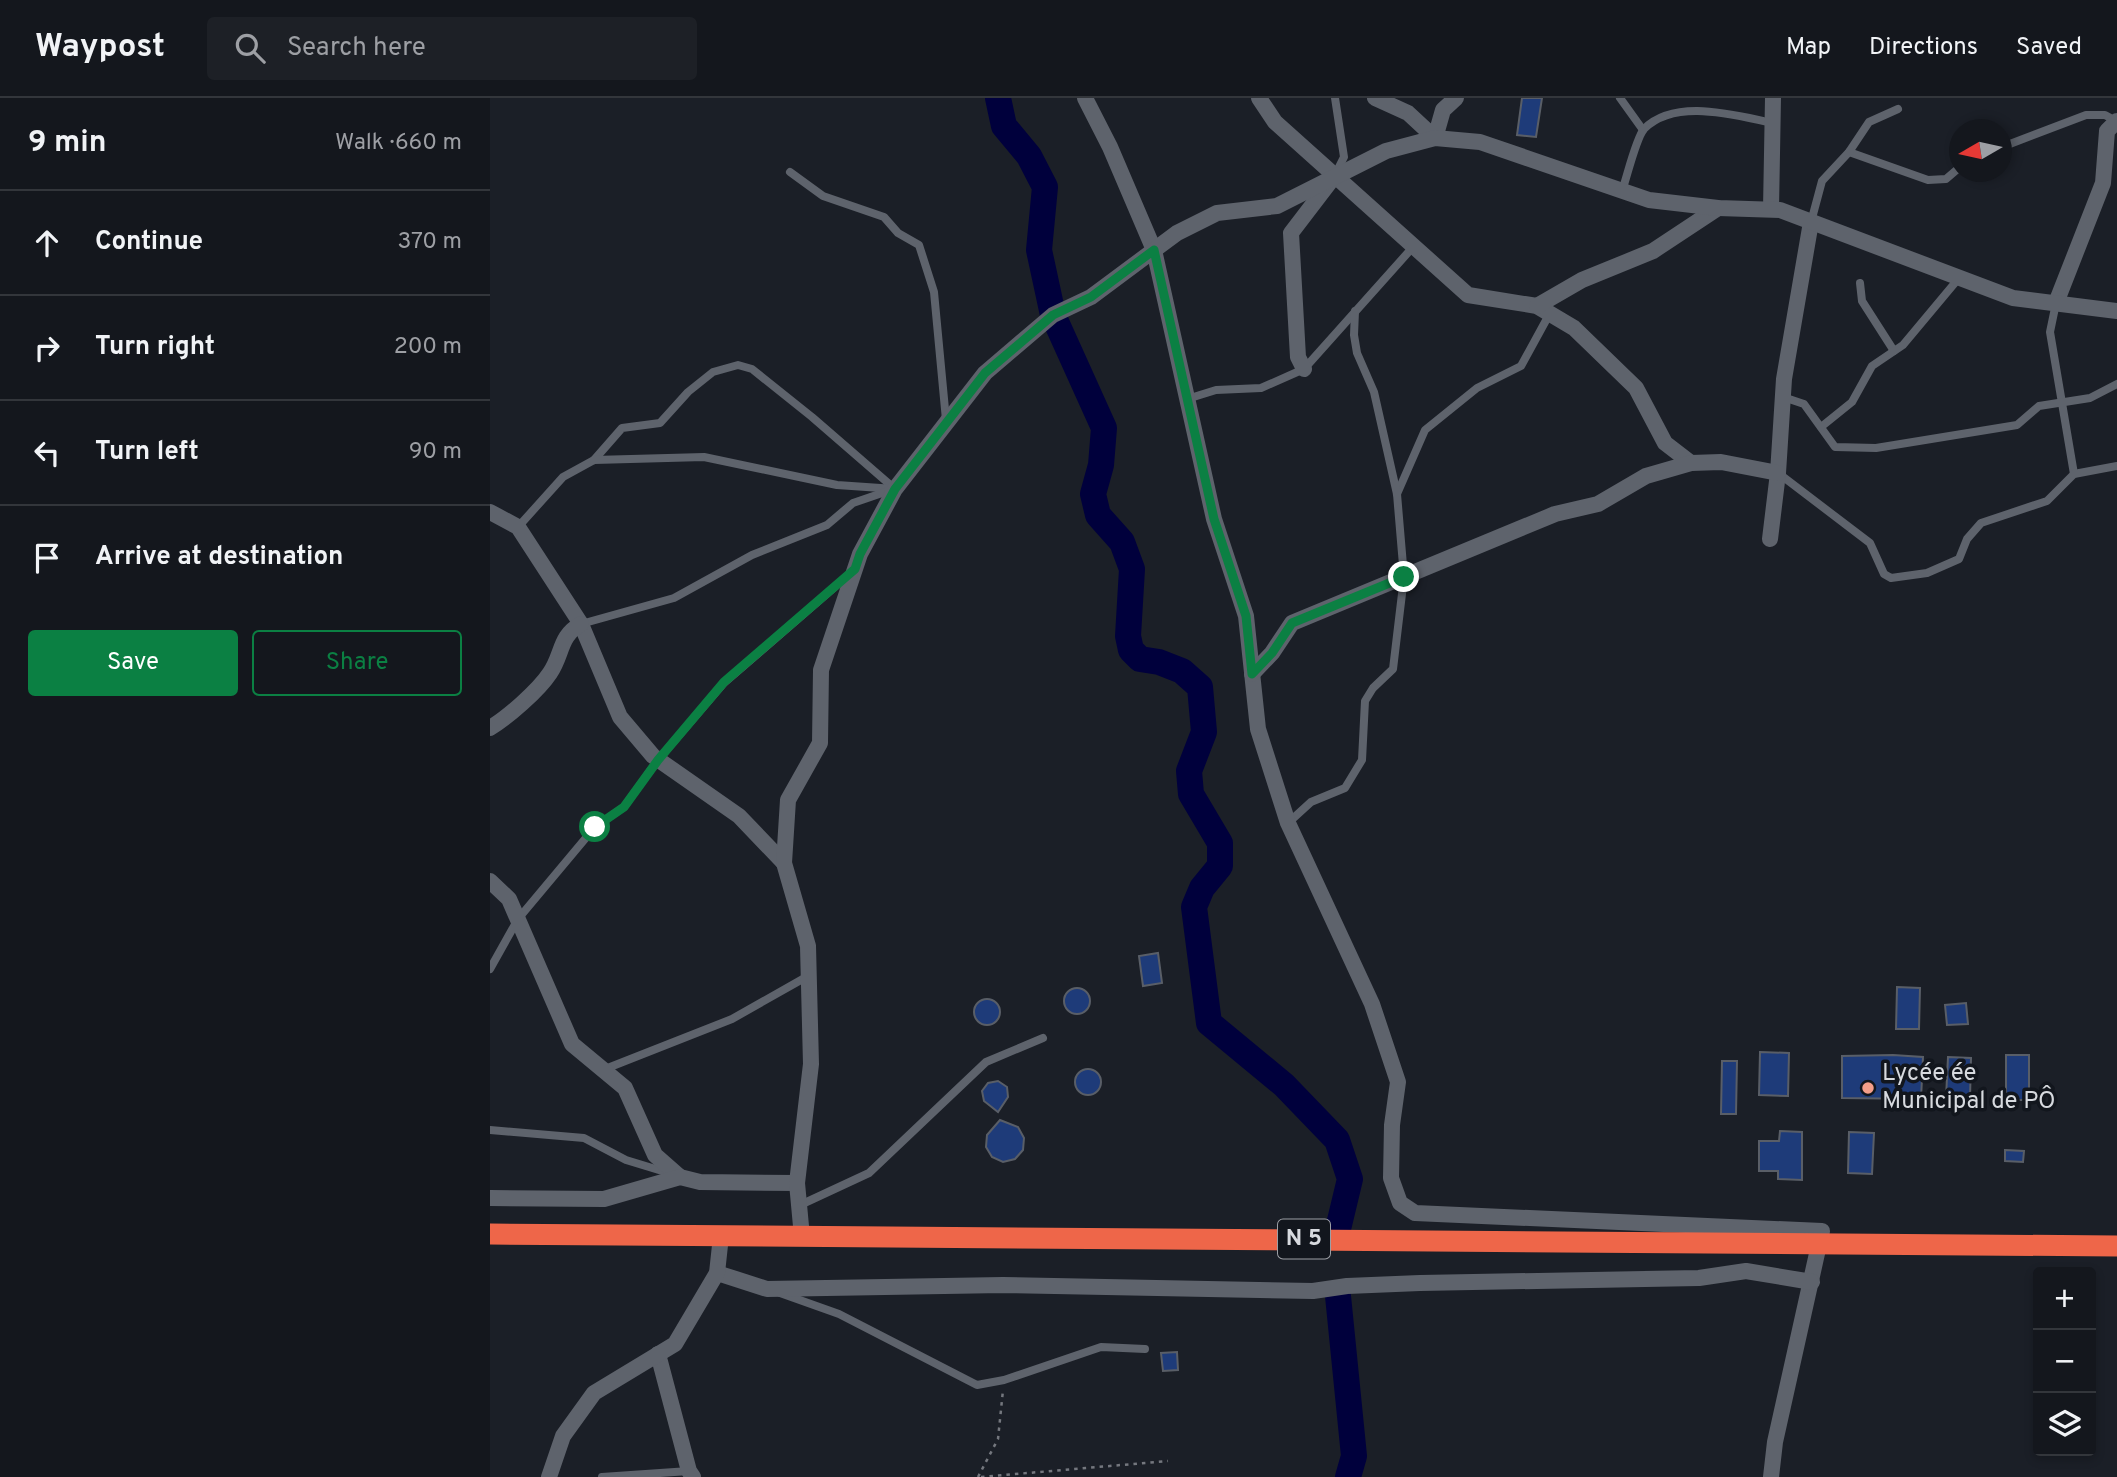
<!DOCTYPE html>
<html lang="en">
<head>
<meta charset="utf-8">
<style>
  :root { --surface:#14171d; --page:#1d2026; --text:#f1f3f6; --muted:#9d9fa4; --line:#33363b; --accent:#0b8043 }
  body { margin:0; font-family:Overpass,sans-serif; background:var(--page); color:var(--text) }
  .controls { position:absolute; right:21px; bottom:21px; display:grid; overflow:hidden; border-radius:7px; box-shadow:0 4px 10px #0003 }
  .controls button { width:63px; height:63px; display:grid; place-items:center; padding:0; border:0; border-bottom:2px solid var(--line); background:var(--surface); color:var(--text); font:35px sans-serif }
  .compass { position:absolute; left:1459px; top:21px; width:63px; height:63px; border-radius:50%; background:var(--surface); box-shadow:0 4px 10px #0003; rotate:261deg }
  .stop { position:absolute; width:21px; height:21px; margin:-16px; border:5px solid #0b8043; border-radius:50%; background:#fff }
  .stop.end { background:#0b8043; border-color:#fff; box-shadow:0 2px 7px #0008 }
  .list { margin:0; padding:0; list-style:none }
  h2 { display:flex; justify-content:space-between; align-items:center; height:91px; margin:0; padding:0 28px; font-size:30px }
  h2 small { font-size:23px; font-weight:400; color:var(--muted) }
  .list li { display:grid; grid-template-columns:46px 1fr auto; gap:21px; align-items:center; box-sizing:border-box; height:105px; padding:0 28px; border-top:2px solid var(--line) }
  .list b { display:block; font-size:26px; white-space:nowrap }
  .list em { font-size:23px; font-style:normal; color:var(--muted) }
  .actions { display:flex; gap:14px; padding:21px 28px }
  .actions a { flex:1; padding:16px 0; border:2px solid var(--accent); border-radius:7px; text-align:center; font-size:24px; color:var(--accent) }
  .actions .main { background:var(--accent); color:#fff }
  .icon { flex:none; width:38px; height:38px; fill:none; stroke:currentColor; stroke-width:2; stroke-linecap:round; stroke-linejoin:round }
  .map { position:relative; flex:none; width:1627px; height:1379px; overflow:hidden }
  header { display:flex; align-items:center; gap:42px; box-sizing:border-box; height:98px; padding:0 35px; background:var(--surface); border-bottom:2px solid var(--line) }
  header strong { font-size:33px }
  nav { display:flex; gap:38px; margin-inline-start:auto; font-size:24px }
  .search { width:490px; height:63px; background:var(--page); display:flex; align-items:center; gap:18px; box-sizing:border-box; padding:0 24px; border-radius:7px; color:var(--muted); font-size:26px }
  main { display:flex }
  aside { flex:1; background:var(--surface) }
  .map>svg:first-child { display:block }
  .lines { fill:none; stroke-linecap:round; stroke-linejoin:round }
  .river { stroke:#00003c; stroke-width:26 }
  .building { fill:#1e3b79; stroke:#595e67; stroke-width:2 }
  .path { stroke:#74777e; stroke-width:2.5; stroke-dasharray:3.5 5; stroke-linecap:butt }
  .lane { stroke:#5e636c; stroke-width:8 }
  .street { stroke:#5e636c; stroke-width:16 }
  .highway { stroke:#ee6649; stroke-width:21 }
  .route { stroke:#0b8043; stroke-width:9 }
  .poi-dot { fill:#f49e8a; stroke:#12161d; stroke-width:2.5 }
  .labels { text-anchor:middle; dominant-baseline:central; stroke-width:7; stroke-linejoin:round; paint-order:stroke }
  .shield { fill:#12161d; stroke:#9c9fa5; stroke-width:2 }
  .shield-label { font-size:23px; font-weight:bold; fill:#d7dadf }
  .poi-label { font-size:24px; fill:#d7dadf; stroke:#12161d; text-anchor:start }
</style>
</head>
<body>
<header>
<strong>Waypost</strong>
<div class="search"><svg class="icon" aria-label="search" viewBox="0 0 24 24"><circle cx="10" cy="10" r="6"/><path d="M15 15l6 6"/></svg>Search here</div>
<nav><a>Map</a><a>Directions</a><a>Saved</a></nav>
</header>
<main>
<aside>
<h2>9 min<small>Walk · 660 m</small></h2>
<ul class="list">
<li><svg class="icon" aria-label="ahead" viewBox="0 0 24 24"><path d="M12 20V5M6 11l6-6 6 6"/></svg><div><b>Continue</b></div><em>370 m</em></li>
<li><svg class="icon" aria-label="right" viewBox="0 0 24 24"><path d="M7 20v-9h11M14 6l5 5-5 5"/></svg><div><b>Turn right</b></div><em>200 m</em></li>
<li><svg class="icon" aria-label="left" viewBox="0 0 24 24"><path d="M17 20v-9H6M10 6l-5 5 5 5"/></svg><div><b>Turn left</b></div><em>90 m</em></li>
<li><svg class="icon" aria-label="arrive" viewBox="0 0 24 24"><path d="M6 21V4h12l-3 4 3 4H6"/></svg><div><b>Arrive at destination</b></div></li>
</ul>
<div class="actions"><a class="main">Save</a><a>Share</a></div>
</aside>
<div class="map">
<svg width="1627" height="1379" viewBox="0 0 1627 1379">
  <rect width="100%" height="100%" fill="#1b1f27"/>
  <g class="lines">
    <g class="river">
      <path d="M 508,0 L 514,28 L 539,58 L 555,89 L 549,152 L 563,217 L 614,330 L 611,367 L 603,396 L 608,417 L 632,444 L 642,471 L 638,538 L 641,552 L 650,561 L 669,564 L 692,573 L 710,589 L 714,634 L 699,673 L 701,696 L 730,745 L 730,768 L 712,790 L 704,809 L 719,925 L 794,987 L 847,1042 L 860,1081 L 848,1131"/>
      <path d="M 848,1198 L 864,1358 L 858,1379"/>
    </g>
  </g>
  <g class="building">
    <path d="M 1032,0 L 1052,0 L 1046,39 L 1027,37 Z"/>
    <path d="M 668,855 L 672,885 L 653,888 L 649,858 Z"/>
    <path d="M 1407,889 L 1430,890 L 1429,931 L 1406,931 Z"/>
    <circle cx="587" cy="903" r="13"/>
    <circle cx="497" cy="914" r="13"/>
    <path d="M 1476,905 L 1478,926 L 1457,927 L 1455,907 Z"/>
    <path d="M 1270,954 L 1299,955 L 1298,998 L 1269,997 Z"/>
    <path d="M 1403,957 L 1433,959 L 1431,1001 L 1352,1000 L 1352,958 Z"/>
    <rect x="1516" y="957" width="23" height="45"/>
    <path d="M 1458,959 L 1481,960 L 1480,1001 L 1456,1000 Z"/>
    <path d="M 1232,963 L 1247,963 L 1246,1016 L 1231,1016 Z"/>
    <circle cx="598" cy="984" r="13"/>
    <path d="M 508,983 L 517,989 L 518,999 L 508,1014 L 494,1003 L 492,993 L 498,985 Z"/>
    <path d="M 510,1022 L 528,1029 L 534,1040 L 533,1052 L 525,1061 L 513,1064 L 502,1059 L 496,1049 L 497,1037 Z"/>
    <path d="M 1290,1033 L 1312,1034 L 1312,1082 L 1288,1081 L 1288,1073 L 1269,1073 L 1269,1043 L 1289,1043 Z"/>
    <path d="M 1359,1034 L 1384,1035 L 1382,1076 L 1358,1075 Z"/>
    <path d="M 1515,1052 L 1534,1053 L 1533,1064 L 1515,1063 Z"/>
    <path d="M 687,1254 L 688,1272 L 673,1273 L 671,1255 Z"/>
  </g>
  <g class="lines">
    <g class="path">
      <path d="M 488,1379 L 508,1341 L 513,1292"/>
      <path d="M 491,1379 L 678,1363"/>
    </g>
    <g class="lane">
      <path d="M 845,0 L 854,59 L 846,75"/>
      <path d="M 1130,0 L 1153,32"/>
      <path d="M 1512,49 L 1596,17 L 1615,17 L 1626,23"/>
      <path d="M 1359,54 L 1438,82 L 1456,81 L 1470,69"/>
      <path d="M 300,74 L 333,98 L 394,119 L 408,135 L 429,147 L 444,194 L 456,322"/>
      <path d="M 1132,93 C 1137,79 1146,40 1154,31 C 1185,0 1243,17 1283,25"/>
      <path d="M 1321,124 L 1332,83 L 1359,54 L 1379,24 L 1408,11"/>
      <path d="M 1370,185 L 1372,203 L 1404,253"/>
      <path d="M 1566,205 L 1560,234 L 1584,376"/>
      <path d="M 1293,299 L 1314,306 L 1345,349 L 1386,350 L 1527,327 L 1549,308 L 1600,300 L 1627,286"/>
      <path d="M 697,301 L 726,292 L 771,290 L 814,271 L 923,149"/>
      <path d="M 1331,329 L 1362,304 L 1382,268 L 1413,247 L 1469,180"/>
      <path d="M 104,362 L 132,330 L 170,325 L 198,294 L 223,274 L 248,267 L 262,271 L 322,319 L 405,391"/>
      <path d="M 1288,375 L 1380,445 L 1394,476 L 1401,480 L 1437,475 L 1469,461 L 1477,441 L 1491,425 L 1557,403 L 1584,376 L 1627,368"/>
      <path d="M 907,396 L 935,332 L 987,290 L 1031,268 L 1060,215"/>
      <path d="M 28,429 L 73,379 L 104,362 L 214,359 L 347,387 L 405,391"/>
      <path d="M 91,526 L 184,500 L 262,457 L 337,427 L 363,405 L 398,393"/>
      <path d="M 798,725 L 821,704 L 855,690 L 872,662 L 875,603 L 883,590 L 903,571 L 914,479 L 907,396 L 884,294 L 867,255 L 864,237 L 865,213"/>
      <path d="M 0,871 L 28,821 L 105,729 L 134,709 L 168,662 L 234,585 L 361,475"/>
      <path d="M 115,971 L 242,921 L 318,878"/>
      <path d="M 0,1032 L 94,1040 L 136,1062 L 182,1076"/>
      <path d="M 308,1108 L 379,1075 L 496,964 L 553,940"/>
      <path d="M 290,1195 L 349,1216 L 487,1287 L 514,1282 L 611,1249 L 655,1251"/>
      <path d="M 112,1379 L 199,1373"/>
    </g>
    <g class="street">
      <path d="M 595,0 L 620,49 L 664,152 L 724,421 L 756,518 L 768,631 L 798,725 L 882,906 L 908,984 L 902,1027 L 901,1080 L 910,1105 L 925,1115 L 1332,1133 L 1285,1344 L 1281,1379"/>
      <path d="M 769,0 L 785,24 L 978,197 L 1047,208 L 1084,230 L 1146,290 L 1175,345 L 1201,365"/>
      <path d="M 885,0 L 918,15 L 945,40 L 953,12 L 966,0"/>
      <path d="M 1281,111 L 1283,0"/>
      <path d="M 1566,205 L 1613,85 L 1617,33 L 1627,23"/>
      <path d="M 1047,208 L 1092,182 L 1163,153 L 1228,110"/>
      <path d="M 814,271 L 808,259 L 801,135 L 840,84"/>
      <path d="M 0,414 L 28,429 L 91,526 L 130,619 L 163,658 L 249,718 L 294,765"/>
      <path d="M 1280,441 L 1288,375 L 1294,281 L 1321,124"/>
      <path d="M 762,576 L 782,555 L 802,525 L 1065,416 L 1108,406 L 1156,378 L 1201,365 L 1231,364 L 1288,375"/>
      <path d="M 0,630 C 18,619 48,593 60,575 C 73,556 69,538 91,526"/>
      <path d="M 0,783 L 19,801 L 82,946 L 135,990 L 165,1057 L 190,1079"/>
      <path d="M 0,1100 L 114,1101 L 190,1079 L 210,1084 L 307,1085"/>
      <path d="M 312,1139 L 307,1085 L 321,966 L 318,848 L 294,765 L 298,702 L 330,645 L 331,572 L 370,456 L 405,391 L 495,275 L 563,217 L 601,199 L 687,135 L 727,115 L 787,108 L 896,53 L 945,40 L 990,44 L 1159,102 L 1228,110 L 1290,112 L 1523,200 L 1627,213"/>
      <path d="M 227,1175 L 277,1191 L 513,1187 L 823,1193 L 857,1188 L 930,1185 L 1209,1180 L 1256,1173 L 1322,1184"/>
      <path d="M 168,1256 L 199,1373 L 203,1379"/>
      <path d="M 59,1379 L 73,1338 L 104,1295 L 185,1246 L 227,1175 L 231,1138"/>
    </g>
    <path class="highway" d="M 0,1136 L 1627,1148"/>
  </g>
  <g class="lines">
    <path class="route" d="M 105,729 L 134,709 L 168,662 L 234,584 L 365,471 L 370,456 L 405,391 L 495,275 L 563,217 L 601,199 L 664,152 L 724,421 L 756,518 L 762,576 L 782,555 L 802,525 L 914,479"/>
  </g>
  <circle class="poi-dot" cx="1378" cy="990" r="7"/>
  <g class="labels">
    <rect class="shield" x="788" y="1121.5" width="52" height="39" rx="5"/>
    <g class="shield-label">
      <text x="814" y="1141">N 5</text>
    </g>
    <g class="poi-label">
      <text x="1392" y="976">Lycée ée<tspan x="1392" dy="28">Municipal de PÔ</tspan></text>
    </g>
  </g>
</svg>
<div class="controls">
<button>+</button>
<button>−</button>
<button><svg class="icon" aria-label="layers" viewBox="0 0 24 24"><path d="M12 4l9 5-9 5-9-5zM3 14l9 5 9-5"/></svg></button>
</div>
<svg class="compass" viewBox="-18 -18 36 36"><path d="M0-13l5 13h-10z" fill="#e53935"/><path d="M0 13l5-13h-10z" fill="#9d9fa4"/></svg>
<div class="stop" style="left:105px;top:729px"></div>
<div class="stop end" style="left:914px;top:479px"></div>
</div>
</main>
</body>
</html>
